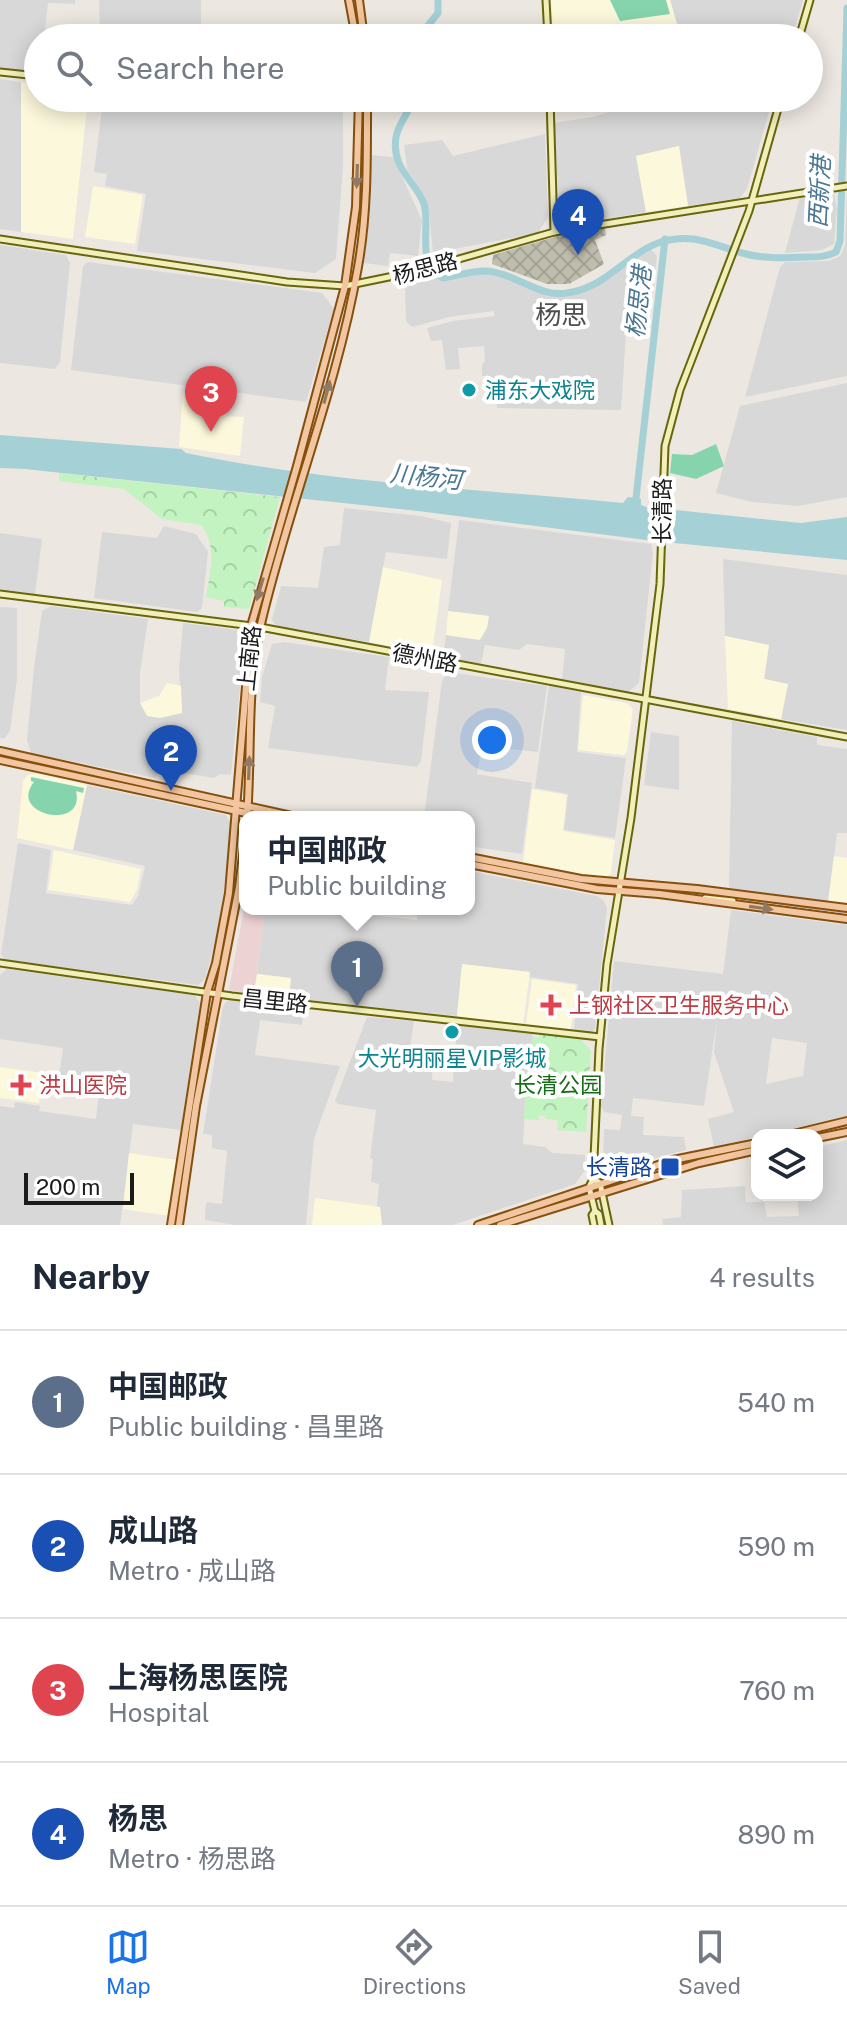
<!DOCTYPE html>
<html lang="en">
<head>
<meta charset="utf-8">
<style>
  :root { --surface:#fff; --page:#f6f6f7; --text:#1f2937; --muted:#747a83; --line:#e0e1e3; --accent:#1a73e8 }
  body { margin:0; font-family:"Public Sans","Noto Sans SC",sans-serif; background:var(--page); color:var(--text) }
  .controls { position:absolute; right:24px; bottom:24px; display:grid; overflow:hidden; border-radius:16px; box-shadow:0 4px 20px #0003 }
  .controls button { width:72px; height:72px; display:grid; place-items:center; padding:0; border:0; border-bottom:2px solid var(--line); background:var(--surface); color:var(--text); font:40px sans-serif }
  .scale { position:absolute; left:24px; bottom:20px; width:110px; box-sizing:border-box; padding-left:8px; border:4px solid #1b1b1b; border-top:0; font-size:22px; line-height:28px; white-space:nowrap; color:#1b1b1b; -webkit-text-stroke:6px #fff; paint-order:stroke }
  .you { position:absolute; left:492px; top:740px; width:28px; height:28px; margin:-20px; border:6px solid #fff; border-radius:50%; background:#1a73e8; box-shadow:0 0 0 12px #1a73e833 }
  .badge { display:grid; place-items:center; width:52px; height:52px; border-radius:50%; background:var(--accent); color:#fff; font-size:26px; font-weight:700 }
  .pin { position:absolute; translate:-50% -66px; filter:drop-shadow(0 2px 4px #0008) }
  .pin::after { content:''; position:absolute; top:42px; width:28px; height:24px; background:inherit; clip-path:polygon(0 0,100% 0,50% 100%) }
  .popup { position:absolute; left:239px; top:811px; width:236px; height:104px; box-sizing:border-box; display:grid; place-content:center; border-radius:16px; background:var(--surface); filter:drop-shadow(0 2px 6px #0005); font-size:26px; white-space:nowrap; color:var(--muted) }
  .popup b { font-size:30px; color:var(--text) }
  .popup::after { content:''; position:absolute; left:50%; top:100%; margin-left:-16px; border:16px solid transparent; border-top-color:var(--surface) }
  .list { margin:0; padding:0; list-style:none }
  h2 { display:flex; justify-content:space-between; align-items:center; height:104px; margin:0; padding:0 32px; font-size:34px }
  h2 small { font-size:26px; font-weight:400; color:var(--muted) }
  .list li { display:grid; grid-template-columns:52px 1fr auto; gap:24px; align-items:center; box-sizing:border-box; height:144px; padding:0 32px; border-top:2px solid var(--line) }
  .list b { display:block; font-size:30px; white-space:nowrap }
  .list p { margin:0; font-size:26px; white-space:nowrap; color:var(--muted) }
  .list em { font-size:26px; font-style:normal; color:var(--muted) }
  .icon { flex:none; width:44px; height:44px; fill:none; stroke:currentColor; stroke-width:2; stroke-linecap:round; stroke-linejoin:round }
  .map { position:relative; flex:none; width:847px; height:1225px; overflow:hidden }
  .search { position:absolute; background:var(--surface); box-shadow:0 4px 20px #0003; left:24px; right:24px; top:24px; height:88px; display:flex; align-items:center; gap:20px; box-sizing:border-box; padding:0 28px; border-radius:44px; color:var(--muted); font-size:30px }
  .sheet { height:680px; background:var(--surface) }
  nav { display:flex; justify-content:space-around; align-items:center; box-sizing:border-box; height:112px; border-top:2px solid var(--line); background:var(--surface); font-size:22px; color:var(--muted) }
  nav a { display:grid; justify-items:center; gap:4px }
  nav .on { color:var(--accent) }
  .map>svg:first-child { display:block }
  .residential { fill:#d9d8d8; fill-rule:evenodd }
  .commercial { fill:#ecd2d3 }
  .education { fill:#fbf8db }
  .construction { fill:url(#construction-cross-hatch) }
  .park { fill:url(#park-crowns) }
  .pitch { fill:#86d4ae }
  .water { fill:#a5d0d6 }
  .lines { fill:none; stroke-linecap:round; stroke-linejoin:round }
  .river { stroke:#a5d0d6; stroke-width:7 }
  .secondary-tunnel { stroke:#cdc8c3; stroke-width:5; stroke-dasharray:5 2.5; stroke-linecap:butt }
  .secondary-casing { stroke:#66660e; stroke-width:9 }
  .primary-casing { stroke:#85500e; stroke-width:10 }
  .secondary { stroke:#f2efb9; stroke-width:5 }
  .primary { stroke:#f2c6a0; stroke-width:6 }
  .oneway { fill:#917964 }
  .culture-dot { fill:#0f9aa8; stroke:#fff; stroke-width:3 }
  .health-dot { fill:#e0444e; stroke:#fff; stroke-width:3 }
  .transit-dot { fill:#1a4fb4; stroke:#fff; stroke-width:3 }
  .labels { text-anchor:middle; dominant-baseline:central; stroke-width:8; stroke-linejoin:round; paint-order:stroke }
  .street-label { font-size:22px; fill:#1b1b1b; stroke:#fff }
  .culture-label { font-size:22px; fill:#0d838f; stroke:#fff; text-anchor:start }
  .health-label { font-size:22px; fill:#be3a42; stroke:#fff; text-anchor:start }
  .park-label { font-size:22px; fill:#176d15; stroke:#fff }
  .transit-label { font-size:22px; fill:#164399; stroke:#fff; text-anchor:end }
  .water-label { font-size:24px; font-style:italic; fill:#4b7793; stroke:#fff }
  .quarter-label { font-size:26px; fill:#4e4e4e; stroke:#fff }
</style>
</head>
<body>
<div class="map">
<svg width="847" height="1225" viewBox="0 0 847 1225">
  <defs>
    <pattern id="construction-cross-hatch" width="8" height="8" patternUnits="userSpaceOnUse" patternTransform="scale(2)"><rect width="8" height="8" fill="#bfbdae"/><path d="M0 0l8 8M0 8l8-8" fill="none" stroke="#a4a295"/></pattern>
    <pattern id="park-crowns" width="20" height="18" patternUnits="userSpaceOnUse" patternTransform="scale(2)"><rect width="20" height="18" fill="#c2f3c1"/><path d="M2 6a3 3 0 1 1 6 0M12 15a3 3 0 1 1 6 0" fill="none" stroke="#a6d0a5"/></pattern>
  </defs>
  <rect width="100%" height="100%" fill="#ece7e1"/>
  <g class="residential">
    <path d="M 0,0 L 75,0 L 75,4 L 48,3 L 44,38 L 38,38 L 38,72 L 0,68 Z"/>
    <path d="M 99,0 L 201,0 L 201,38 L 100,36 Z"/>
    <path d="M 670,0 L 803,0 L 793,34 L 787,38 L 681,38 Z"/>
    <path d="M 0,79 L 21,82 L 21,232 L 0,229 Z"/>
    <path d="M 106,98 L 343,98 L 343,166 L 336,259 L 315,273 L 137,251 L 146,194 L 105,186 L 107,174 L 94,172 L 103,101 Z"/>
    <path d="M 647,98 L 773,98 L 747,189 L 740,198 L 688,206 L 679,146 L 636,156 L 646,212 L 563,226 L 560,221 L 554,123 L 592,117 L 647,101 Z"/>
    <path d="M 545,134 L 548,217 L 538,233 L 433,253 L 429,212 L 423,194 L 407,169 L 404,145 L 442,140 L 453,156 Z"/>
    <path d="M 371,155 L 393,157 L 422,220 L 418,256 L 390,253 L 388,266 L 364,263 L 369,221 Z"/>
    <path d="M 847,190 L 847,376 L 745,397 L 780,267 L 785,262 L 829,261 L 840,256 L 845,245 Z"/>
    <path d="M 834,192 L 837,209 L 834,244 L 822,250 L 785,253 L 800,197 Z"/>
    <path d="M 0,245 L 66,255 L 70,263 L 60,362 L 55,369 L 0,363 Z"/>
    <path d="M 651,249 L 657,256 L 651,311 L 627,319 L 621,410 L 497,408 L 496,392 L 491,391 L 490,376 L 482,376 L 482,365 L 485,361 L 484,346 L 458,348 L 460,369 L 446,370 L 442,340 L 431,341 L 427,328 L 453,321 L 494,316 L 494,311 L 449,317 L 412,327 L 406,321 L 405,286 L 410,280 L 419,276 L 429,274 L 443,279 L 484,273 L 517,281 L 542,293 L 566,297 L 600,284 Z"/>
    <path d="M 88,262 L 322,293 L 334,309 L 306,402 L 71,370 L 83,266 Z"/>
    <path d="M 847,383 L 847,497 L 798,506 L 752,502 L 716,493 L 740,406 Z"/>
    <path d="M 344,508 L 421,516 L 451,523 L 447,559 L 386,552 L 369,642 L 278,627 L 272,620 L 281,586 L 318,588 L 324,547 L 340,545 Z"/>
    <path d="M 459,520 L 651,544 L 653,553 L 639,683 L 628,692 L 562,680 L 565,649 L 527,644 L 519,650 L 485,645 L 481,664 L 443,657 L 446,635 L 480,640 L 488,616 L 448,611 Z"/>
    <path d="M 164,526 L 196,534 L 208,552 L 202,608 L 197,612 L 94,598 L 102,532 L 157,538 Z"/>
    <path d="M 0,533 L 42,539 L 35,594 L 0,589 Z"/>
    <path d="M 723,559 L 847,575 L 847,730 L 781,719 L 788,685 L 764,679 L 769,645 L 725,636 Z"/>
    <path d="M 51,606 L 148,619 L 140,673 L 140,703 L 182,713 L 179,670 L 183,623 L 238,630 L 245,640 L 231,775 L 220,774 L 214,778 L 165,770 L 157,774 L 155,778 L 31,753 L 27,740 L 34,668 L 42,611 Z"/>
    <path d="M 0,607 L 17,608 L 17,679 L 10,731 L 4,739 L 0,738 Z"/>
    <path d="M 284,642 L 389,657 L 385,690 L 429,692 L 421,761 L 417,767 L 268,748 L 275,706 L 260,702 L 262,677 L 272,644 Z"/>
    <path d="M 448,672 L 547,686 L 538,752 L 482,746 L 477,774 L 532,783 L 522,854 L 469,846 L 469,817 L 424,817 L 442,681 Z"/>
    <path d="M 549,685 L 581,692 L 577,752 L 626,758 L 615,838 L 564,830 L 568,794 L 535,788 Z"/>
    <path d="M 732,721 L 817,737 L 817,745 L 847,749 L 847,833 L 837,833 L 828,902 L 729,889 Z"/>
    <path d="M 651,732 L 679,736 L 679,790 L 644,785 Z"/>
    <path d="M 87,785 L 226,815 L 231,823 L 227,871 L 216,939 L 205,979 L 198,985 L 5,960 L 1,954 L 18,843 L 51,850 L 46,893 L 132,905 L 138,896 L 145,866 L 73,850 Z"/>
    <path d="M 469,871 L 597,896 L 604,901 L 607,908 L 595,1029 L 591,1032 L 574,1030 L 578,984 L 529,977 L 529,972 L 462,964 L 457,1016 L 289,998 L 291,978 L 257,974 L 265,909 L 370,909 L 369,915 L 417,920 L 418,909 L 469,909 Z"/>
    <path d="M 731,910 L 847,925 L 847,1116 L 714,1147 L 708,1119 L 734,1112 L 714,1052 L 717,1019 L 704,1106 L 633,1098 L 631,1116 L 644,1117 L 643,1135 L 684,1137 L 686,1150 L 652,1159 L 649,1152 L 633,1157 L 636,1165 L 607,1172 L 603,1168 L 604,1129 L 620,1130 L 622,1115 L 604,1112 L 601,1106 L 614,961 L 723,974 ZM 772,1038 L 807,1043 L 803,1076 L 766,1084 Z"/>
    <path d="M 7,969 L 194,995 L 200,1003 L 181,1130 L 133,1124 L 120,1225 L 0,1225 L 0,1106 L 14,1108 L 15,1102 L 40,1106 L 39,1111 L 96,1119 L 100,1083 L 59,1077 L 63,1048 L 0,1039 L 0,975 Z"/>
    <path d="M 235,1000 L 304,1009 L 302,1025 L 260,1020 L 255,1055 L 340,1066 L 314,1139 L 306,1225 L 235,1225 L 205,1220 L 206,1202 L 222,1204 L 227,1151 L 212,1148 L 212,1135 L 203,1134 L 223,1006 L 227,1001 Z"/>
    <path d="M 367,1017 L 414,1021 L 410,1048 L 433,1051 L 432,1080 L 453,1082 L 457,1025 L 533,1033 L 531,1056 L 528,1056 L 523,1144 L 545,1147 L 552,1153 L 585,1155 L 585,1170 L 575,1184 L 453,1225 L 382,1225 L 380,1208 L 377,1207 L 379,1184 L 371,1182 L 373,1159 L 370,1158 L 376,1110 L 338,1104 L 335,1101 Z"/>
    <path d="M 847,1140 L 847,1225 L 663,1225 L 662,1219 L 681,1217 L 682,1190 L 745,1186 L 746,1202 L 764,1202 L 767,1217 L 799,1216 L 797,1195 L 817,1195 L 817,1147 Z"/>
  </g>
  <path class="commercial" d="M 245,903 L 245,909 L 265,909 L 254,995 L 229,990 Z"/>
  <g class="education">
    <path d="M 551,0 L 670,0 L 681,38 L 623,38 L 615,29 L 553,35 Z"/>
    <path d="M 21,82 L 38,84 L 38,98 L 88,98 L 73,239 L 21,232 Z"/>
    <path d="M 679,146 L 688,206 L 646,212 L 636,156 Z"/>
    <path d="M 93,186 L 143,195 L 135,244 L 85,237 Z"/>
    <path d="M 183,393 L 228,398 L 226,416 L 244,417 L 240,456 L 179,447 Z"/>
    <path d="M 383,567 L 442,580 L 432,654 L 369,642 Z"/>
    <path d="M 448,611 L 489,616 L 487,628 L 480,640 L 446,635 Z"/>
    <path d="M 725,636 L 769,645 L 764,679 L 788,684 L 781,719 L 728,709 Z"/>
    <path d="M 167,683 L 181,686 L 182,713 L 160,718 L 147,716 L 140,703 L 159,696 Z"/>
    <path d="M 583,695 L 627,703 L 633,709 L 627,751 L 624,755 L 578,750 Z"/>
    <path d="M 36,773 L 87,785 L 73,850 L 17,838 L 23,781 L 28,775 Z"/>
    <path d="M 532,789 L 567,795 L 563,831 L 615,840 L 611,873 L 606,878 L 523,863 Z"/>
    <path d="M 54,850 L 141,869 L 137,890 L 130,902 L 48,890 Z"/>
    <path d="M 834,856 L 847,858 L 847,904 L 828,902 Z"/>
    <path d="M 462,964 L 530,972 L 523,1025 L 457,1016 Z"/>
    <path d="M 257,974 L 291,978 L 289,998 L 254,995 Z"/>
    <path d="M 532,979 L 576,985 L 571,1029 L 526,1024 Z"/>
    <path d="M 0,1067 L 43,1073 L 39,1103 L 0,1098 Z"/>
    <path d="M 129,1153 L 177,1160 L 170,1216 L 123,1209 Z"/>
    <path d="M 315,1198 L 380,1207 L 382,1225 L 312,1225 Z"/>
  </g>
  <path class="construction" d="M 605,228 L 606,235 L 595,240 L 604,264 L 569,284 L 547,284 L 492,264 L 493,255 L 558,236 Z"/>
  <g class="park">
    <path d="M 59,473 L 280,497 L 249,609 L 224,607 L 224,601 L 206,597 C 210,571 218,548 201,525 L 162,519 L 124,489 L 59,481 Z"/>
    <path d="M 540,1034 L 581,1039 L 591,1051 L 586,1132 L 557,1130 L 558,1120 L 546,1119 L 545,1116 L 539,1115 L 539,1120 L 524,1119 L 528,1055 L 531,1055 L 532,1037 L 539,1038 Z"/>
  </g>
  <g class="pitch">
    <path d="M 610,0 L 666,0 L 670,14 L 620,21 Z"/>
    <path d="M 716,444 L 724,466 L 696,479 L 670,473 L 672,454 L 692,455 Z"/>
    <path d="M 31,777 L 84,788 L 83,793 L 76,791 C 86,832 7,815 34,782 L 31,781 Z"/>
  </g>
  <path class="water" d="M 0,435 L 181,449 L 186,453 C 330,483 478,489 623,503 L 628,497 L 641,499 L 641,505 L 646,507 L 801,523 L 847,517 L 847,560 L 654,541 L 418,511 L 25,469 L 0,468 Z"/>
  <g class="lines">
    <g class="river">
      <path d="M 418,38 L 438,13 L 438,0"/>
      <path d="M 413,98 C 410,112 398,124 396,137 C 391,169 415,180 424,204 C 431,227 415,265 443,278 C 456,276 472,271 485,271 C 514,272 539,298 567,293 C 619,286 634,233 693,239 C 711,241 728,250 746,254 C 766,259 786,258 807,257 C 817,257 827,257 836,252 L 840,241 L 847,8"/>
      <path d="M 635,507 L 665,239"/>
    </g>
    <path class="secondary-tunnel" d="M 733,901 L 847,913"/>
    <g class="secondary-casing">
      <g id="secondary">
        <path d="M 546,0 L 548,38"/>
        <path d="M 799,38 L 810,0"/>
        <path d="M 0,72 L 38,76"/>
        <path d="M 550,98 L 554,232"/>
        <path d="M 0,239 L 287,282 L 345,286 L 413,272 L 554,232 L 847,186"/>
        <path d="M 0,594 L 260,627 L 847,737"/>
        <path d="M 705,898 L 733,901"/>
        <path d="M 0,963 L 232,996 L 600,1037"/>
        <path d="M 593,1179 L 600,1183 L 609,1225"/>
        <path d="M 595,1211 L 599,1214 L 601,1225"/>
        <path d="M 594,1225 L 592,1215 L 595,1211 L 589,1187 L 593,1179 L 599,1049 L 607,964 L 631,818 L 660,584 L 665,446 L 680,390 L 749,211 L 781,98"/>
      </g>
    </g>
    <g class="primary-casing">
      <g id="primary">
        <path d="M 349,0 L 356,38"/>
        <path d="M 359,0 L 364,38"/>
        <path d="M 0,751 L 296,817"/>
        <path d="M 0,760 L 265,817"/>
        <path d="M 247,817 C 252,753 246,686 261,624 C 289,504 337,389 358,267 C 368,211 367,155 367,98"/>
        <path d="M 469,857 L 581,879 L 697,889 L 847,908"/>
        <path d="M 469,864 L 597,889 L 659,894 L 847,919"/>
        <path d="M 789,1135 L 847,1121"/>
        <path d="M 817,1138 L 847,1132"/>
        <path d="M 171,1225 L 207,992 L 216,963 L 229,893 L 251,626 L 297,466 L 345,286 L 356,207 L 359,98"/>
        <path d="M 179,1225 L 196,1106 L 239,887 L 245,839"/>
        <path d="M 478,1225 L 673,1160 L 757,1143"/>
        <path d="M 500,1225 L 699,1163 L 757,1150"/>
      </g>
    </g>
    <use href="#secondary" class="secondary"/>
    <use href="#primary" class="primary"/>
  </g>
  <defs><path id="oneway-solid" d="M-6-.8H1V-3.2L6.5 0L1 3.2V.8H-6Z" transform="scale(2)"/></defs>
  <g class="oneway">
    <use href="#oneway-solid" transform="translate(357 176) rotate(92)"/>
    <use href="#oneway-solid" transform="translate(327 392) rotate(-75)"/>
    <use href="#oneway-solid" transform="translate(260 589) rotate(106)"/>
    <use href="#oneway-solid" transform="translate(249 768) rotate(-88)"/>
    <use href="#oneway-solid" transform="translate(761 908) rotate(8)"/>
  </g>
  <g class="culture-dot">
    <circle cx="469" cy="390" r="8"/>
    <circle cx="452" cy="1032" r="8"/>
  </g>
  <g class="health-dot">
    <path d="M547 993h8v8h8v8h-8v8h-8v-8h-8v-8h8z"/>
    <path d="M17 1073h8v8h8v8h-8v8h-8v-8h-8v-8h8z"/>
  </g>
  <rect class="transit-dot" x="660" y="1157" width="20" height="20" rx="4"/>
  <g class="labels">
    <g class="street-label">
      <text transform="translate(425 268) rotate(-15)">杨思路</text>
      <text transform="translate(662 511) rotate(-90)">长清路</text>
      <text transform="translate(249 658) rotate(-84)">上南路</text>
      <text transform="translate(425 658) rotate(11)">德州路</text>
      <text transform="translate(275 1001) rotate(6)">昌里路</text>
    </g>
    <g class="culture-label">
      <text x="485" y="390">浦东大戏院</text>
      <text x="452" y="1058" text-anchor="middle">大光明丽星VIP影城</text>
    </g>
    <g class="health-label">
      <text x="569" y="1005">上钢社区卫生服务中心</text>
      <text x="39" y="1085">洪山医院</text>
    </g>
    <g class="park-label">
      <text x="558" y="1085">长清公园</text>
    </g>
    <g class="transit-label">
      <text x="652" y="1167">长清路</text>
    </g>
    <g class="water-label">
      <text transform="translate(819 192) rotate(-87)">西新港</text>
      <text transform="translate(638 302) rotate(-84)">杨思港</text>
      <text transform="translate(426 476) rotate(6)">川杨河</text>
    </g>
    <g class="quarter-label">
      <text x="561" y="314">杨思</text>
    </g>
  </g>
</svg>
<div class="controls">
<button><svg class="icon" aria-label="layers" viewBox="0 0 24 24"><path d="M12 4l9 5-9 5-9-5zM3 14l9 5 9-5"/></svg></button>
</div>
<div class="scale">200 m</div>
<div class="you"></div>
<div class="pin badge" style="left:357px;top:1007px;background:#5c6f8a">1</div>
<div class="popup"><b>中国邮政</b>Public building</div>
<div class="pin badge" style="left:171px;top:791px;background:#1a4fb4">2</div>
<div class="pin badge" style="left:211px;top:432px;background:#e0444e">3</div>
<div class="pin badge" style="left:578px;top:255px;background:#1a4fb4">4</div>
<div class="search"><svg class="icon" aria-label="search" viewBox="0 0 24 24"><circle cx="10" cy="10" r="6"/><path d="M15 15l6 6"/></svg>Search here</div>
</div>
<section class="sheet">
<h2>Nearby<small>4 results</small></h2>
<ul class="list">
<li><span class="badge" style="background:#5c6f8a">1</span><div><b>中国邮政</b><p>Public building · 昌里路</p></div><em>540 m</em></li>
<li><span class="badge" style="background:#1a4fb4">2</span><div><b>成山路</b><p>Metro · 成山路</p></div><em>590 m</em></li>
<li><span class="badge" style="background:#e0444e">3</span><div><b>上海杨思医院</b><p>Hospital</p></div><em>760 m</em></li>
<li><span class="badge" style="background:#1a4fb4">4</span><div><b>杨思</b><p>Metro · 杨思路</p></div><em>890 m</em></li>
</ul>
</section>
<nav>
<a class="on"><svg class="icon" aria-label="map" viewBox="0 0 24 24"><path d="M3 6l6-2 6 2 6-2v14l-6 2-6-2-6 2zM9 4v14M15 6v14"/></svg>Map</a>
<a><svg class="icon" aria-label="directions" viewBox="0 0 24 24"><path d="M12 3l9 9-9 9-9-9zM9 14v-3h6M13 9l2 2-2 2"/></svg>Directions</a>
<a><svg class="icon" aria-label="saved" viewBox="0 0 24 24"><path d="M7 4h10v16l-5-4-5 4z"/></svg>Saved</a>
</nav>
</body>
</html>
